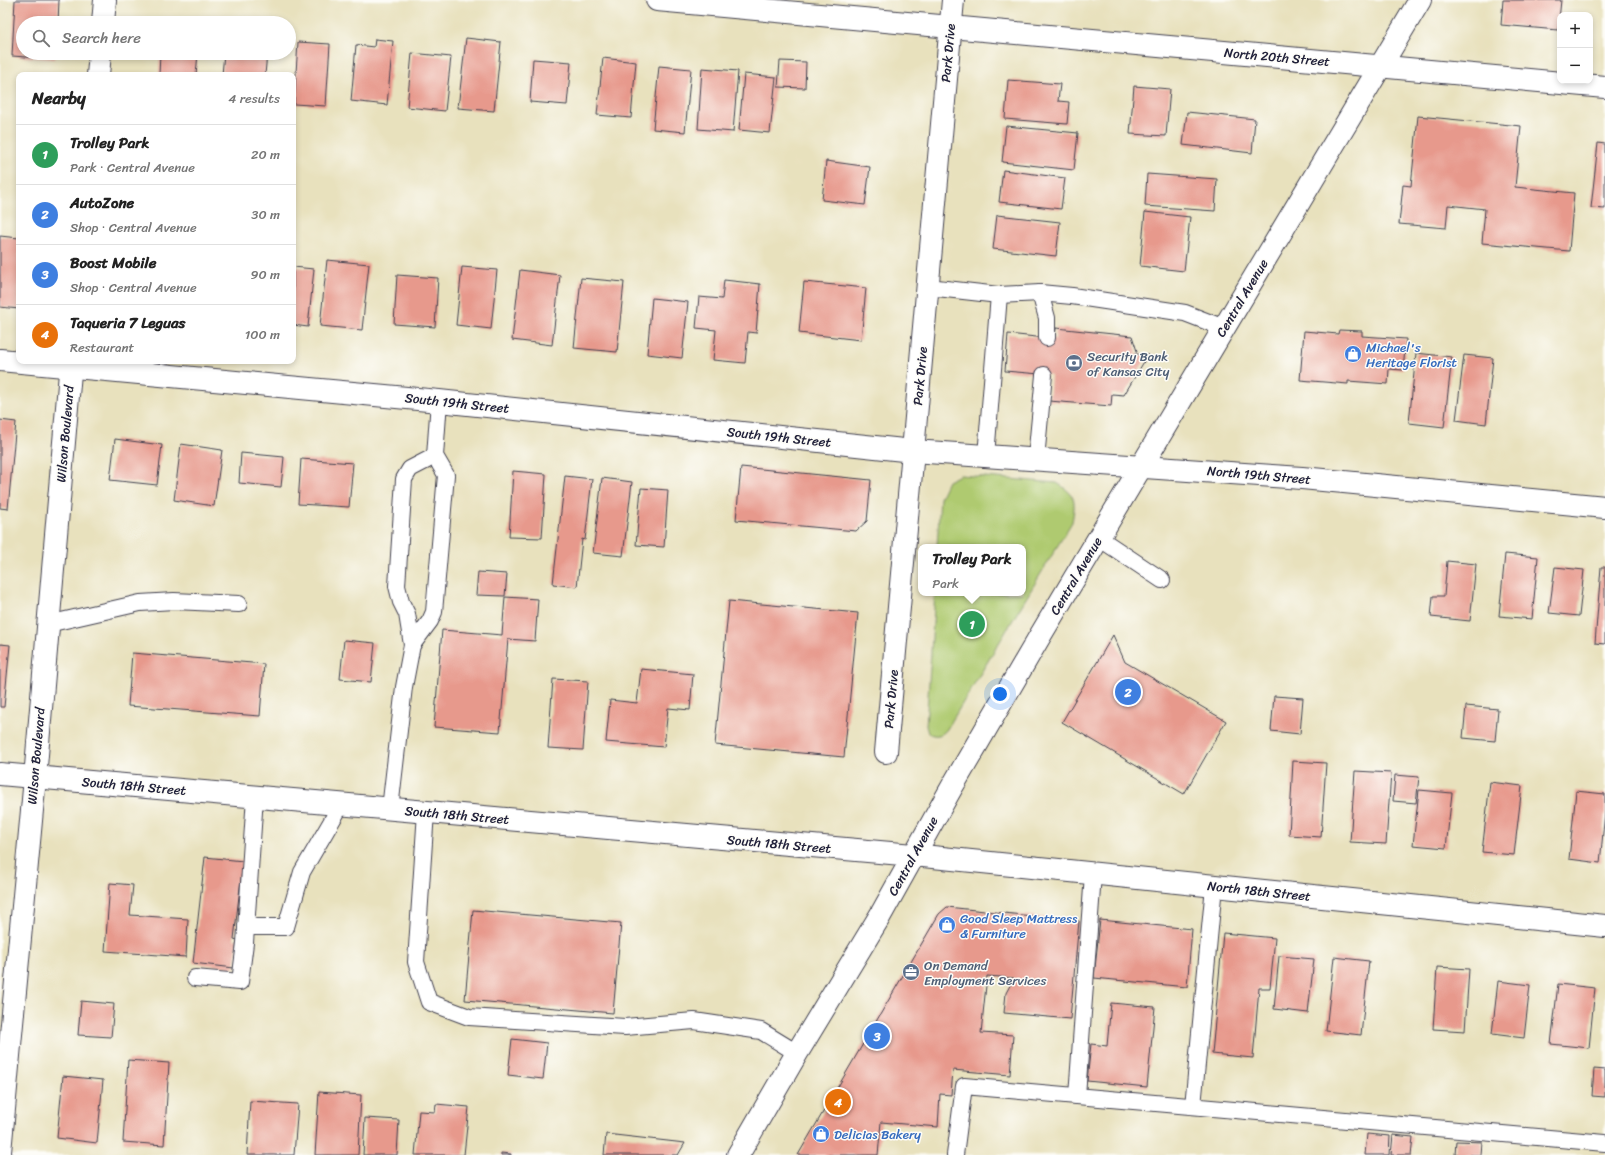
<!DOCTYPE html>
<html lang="en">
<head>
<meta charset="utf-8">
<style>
  :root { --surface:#fff; --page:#f6f6f6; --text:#222; --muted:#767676; --line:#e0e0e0; --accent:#0b8043 }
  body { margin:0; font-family:Sriracha,sans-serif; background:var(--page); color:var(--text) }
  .controls { position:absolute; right:12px; top:12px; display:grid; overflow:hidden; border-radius:8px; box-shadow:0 2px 6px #0003 }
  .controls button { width:36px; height:36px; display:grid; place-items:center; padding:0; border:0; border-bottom:1px solid var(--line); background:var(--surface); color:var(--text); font:20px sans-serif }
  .you { position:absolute; left:1000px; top:694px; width:14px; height:14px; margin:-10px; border:3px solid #fff; border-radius:50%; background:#1a73e8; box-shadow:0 0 0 6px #1a73e833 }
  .badge { display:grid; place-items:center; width:26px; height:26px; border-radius:50%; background:var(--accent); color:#fff; font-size:13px; font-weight:700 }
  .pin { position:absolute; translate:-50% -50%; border:2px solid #fff; box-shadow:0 1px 4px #0006 }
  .popup { position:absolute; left:918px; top:544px; width:108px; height:52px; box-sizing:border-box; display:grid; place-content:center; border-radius:8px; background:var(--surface); filter:drop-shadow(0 1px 3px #0005); font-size:13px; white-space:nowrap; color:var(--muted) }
  .popup b { font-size:15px; color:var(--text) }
  .popup::after { content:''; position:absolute; left:50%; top:100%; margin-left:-8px; border:8px solid transparent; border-top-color:var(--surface) }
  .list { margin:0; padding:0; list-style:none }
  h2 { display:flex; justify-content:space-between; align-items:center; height:52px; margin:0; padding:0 16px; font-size:17px }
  h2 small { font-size:13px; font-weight:400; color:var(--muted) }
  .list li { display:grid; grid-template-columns:26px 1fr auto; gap:12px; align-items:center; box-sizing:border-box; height:60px; padding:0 16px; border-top:1px solid var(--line) }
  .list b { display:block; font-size:15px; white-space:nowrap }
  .list p { margin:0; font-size:13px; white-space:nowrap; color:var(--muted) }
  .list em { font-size:13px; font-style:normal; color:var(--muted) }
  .icon { flex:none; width:22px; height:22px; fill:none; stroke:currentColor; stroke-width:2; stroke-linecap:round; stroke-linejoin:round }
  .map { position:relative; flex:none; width:1605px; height:1155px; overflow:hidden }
  .search { position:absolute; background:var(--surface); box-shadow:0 2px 6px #0003; left:16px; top:16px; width:280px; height:44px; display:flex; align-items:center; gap:10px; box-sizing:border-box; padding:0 14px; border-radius:22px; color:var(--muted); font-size:15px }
  .panel { position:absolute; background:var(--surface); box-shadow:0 2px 6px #0003; left:16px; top:72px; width:280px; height:292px; border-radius:8px }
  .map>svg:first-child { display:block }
  .green { fill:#afca70; stroke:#687656 }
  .building { fill:#e7998c }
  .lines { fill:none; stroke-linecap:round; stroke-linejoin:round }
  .lane-casing { stroke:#403f4e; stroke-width:18 }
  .street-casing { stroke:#403f4e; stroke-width:24 }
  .secondary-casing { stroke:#403f4e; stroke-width:24 }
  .lane { stroke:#fff; stroke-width:16 }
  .street { stroke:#fff; stroke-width:22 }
  .secondary { stroke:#fff; stroke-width:22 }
  .labels { text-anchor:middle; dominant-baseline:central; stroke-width:3; stroke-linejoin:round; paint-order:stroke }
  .street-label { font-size:13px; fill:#22223b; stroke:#fdfcf7 }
  .shop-label { font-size:13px; fill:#366cbe; stroke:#fdfcf7; text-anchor:start }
  .service-label { font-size:13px; fill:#4e5e75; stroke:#fdfcf7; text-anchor:start }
</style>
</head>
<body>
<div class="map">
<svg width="1605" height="1155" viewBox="0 0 1605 1155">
  <rect width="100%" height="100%" fill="#fdfcf7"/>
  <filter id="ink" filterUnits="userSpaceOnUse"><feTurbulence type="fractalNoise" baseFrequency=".025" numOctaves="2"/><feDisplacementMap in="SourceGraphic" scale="8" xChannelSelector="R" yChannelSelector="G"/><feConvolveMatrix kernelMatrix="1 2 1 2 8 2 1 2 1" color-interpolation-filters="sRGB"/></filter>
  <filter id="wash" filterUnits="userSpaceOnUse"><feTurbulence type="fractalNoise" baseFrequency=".012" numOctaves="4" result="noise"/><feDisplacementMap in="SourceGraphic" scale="16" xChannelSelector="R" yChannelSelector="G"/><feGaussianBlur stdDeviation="0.9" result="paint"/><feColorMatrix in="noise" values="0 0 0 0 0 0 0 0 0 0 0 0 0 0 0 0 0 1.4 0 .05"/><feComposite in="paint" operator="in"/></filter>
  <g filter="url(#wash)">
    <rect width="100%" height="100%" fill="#e8e1bd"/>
    <path class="green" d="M 960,475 L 1057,483 C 1076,495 1076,500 1072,522 L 947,729 C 942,736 935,737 928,733 L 926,726 L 935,593 L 1023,593 L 1023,547 L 937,547 L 940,498 L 948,481 Z"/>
    <g id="blocks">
      <g class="building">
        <path d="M 15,0 L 59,0 L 58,23 L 23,23 L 23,53 L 56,53 L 55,59 L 12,56 Z"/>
        <path d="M 1503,0 L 1561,0 L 1558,30 L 1501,25 Z"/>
        <path d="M 163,20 L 184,22 L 184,23 L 162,23 Z"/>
        <path d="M 466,38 L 501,42 L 494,111 L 458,108 Z"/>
        <path d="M 375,39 L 393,41 L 387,105 L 351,101 L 356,45 L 374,47 Z"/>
        <path d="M 298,42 L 330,44 L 326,106 L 294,104 Z"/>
        <path d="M 160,53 L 198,53 L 196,75 L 159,75 Z"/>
        <path d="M 224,53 L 267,53 L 265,75 L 222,75 Z"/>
        <path d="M 412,53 L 451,57 L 445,111 L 407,107 Z"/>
        <path d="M 603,58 L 636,62 L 631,118 L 597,115 Z"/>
        <path d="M 533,59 L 571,62 L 567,105 L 530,102 Z"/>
        <path d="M 780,61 L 806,62 L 805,88 L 778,87 Z"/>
        <path d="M 659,66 L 691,69 L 685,132 L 653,129 Z"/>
        <path d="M 702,68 L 738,71 L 733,132 L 698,129 Z"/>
        <path d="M 744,74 L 776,77 L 770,133 L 739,130 Z"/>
        <path d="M 1008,80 L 1060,84 L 1058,101 L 1069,102 L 1067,124 L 1005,119 Z"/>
        <path d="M 1134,86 L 1170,89 L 1166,136 L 1130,134 Z"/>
        <path d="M 1187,112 L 1255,119 L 1252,153 L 1183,145 Z"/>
        <path d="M 1418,116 L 1521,126 L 1515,187 L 1574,193 L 1569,251 L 1482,243 L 1485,209 L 1448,205 L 1446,228 L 1399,224 L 1403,185 L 1411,186 Z"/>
        <path d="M 1006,126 L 1078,133 L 1074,170 L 1002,162 Z"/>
        <path d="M 1598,143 L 1605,144 L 1605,209 L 1591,208 Z"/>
        <path d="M 826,161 L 870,167 L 865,205 L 822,200 Z"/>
        <path d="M 1003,170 L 1065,178 L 1061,209 L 999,202 Z"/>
        <path d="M 1147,174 L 1217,179 L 1215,211 L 1145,206 Z"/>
        <path d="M 1145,212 L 1190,217 L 1184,271 L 1140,266 Z"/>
        <path d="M 997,215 L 1060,222 L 1056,256 L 993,249 Z"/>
        <path d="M 0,236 L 19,238 L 19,309 L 0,307 Z"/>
        <path d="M 327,260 L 369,264 L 362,330 L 320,326 Z"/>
        <path d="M 293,267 L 314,269 L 308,327 L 293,325 Z"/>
        <path d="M 462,267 L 497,270 L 491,329 L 456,325 Z"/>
        <path d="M 520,270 L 560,275 L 552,345 L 512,340 Z"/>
        <path d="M 397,275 L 438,278 L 435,327 L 394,324 Z"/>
        <path d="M 581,278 L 624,282 L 617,352 L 574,348 Z"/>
        <path d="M 724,280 L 760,284 L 756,333 L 748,332 L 745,363 L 713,360 L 716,330 L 696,328 L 699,297 L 722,299 Z"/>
        <path d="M 804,282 L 866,288 L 861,340 L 799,333 Z"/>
        <path d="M 652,298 L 688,302 L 682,358 L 647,354 Z"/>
        <path d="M 1056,328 L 1132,336 L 1137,351 L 1135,354 L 1148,355 L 1124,395 L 1112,394 L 1111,406 L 1049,401 L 1051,375 L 1005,371 L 1008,334 L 1055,339 Z"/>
        <path d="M 1339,330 L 1362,331 L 1362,336 L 1406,339 L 1403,370 L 1389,369 L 1388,384 L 1348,381 L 1348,384 L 1300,380 L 1304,331 L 1338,334 Z"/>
        <path d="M 1416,353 L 1452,357 L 1444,427 L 1409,423 Z"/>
        <path d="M 1464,355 L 1493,358 L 1486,424 L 1456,420 Z"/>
        <path d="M 0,420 L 16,422 L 8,509 L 0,508 Z"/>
        <path d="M 115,439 L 162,445 L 157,485 L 110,480 Z"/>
        <path d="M 181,444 L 222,450 L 214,506 L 174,500 Z"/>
        <path d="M 241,453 L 284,457 L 281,487 L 239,483 Z"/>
        <path d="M 301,459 L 353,463 L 349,507 L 298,504 Z"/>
        <path d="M 741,467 L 871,480 L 867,521 L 856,531 L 736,520 Z"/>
        <path d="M 513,471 L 546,474 L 542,538 L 509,537 Z"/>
        <path d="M 565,476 L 592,479 L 585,540 L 582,539 L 577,587 L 553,584 Z"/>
        <path d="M 602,478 L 632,482 L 623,556 L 593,553 Z"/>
        <path d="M 641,488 L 668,490 L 664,547 L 636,545 Z"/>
        <path d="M 1505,554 L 1538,557 L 1532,619 L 1499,616 Z"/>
        <path d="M 1447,561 L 1476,564 L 1470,621 L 1431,617 L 1433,596 L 1444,596 Z"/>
        <path d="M 1555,567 L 1584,570 L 1579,616 L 1549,613 Z"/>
        <path d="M 1601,567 L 1605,567 L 1605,644 L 1595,643 Z"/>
        <path d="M 478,572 L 507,574 L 505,596 L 476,595 Z"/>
        <path d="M 505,597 L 538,599 L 535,641 L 508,639 L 500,732 L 434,727 L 442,630 L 502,635 Z"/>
        <path d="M 729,601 L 858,613 L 844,757 L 715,745 Z"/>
        <path d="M 1113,635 L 1125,662 L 1226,721 L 1184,794 L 1062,722 Z"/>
        <path d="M 344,640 L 375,643 L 371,682 L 340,679 Z"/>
        <path d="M 0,644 L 10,645 L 4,707 L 0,707 Z"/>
        <path d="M 132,653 L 264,664 L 260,716 L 128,706 Z"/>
        <path d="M 641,669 L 693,674 L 690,710 L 668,708 L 664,747 L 606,742 L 610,700 L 637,703 Z"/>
        <path d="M 553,679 L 588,681 L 583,750 L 548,748 Z"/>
        <path d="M 1274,696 L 1303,698 L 1300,734 L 1271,731 Z"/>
        <path d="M 1466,706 L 1498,709 L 1495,741 L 1463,738 Z"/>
        <path d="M 1293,761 L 1326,763 L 1321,837 L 1289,835 Z"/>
        <path d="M 1355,771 L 1391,773 L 1386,844 L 1350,842 Z"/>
        <path d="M 1395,775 L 1419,777 L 1416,803 L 1393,801 Z"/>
        <path d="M 1490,782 L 1522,786 L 1514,855 L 1482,852 Z"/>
        <path d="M 1419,790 L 1452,793 L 1446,848 L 1413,845 Z"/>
        <path d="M 1576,791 L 1605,794 L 1605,812 L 1600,863 L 1569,859 Z"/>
        <path d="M 205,857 L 243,861 L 234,939 L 238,940 L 234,968 L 193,963 Z"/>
        <path d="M 110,883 L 133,885 L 130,915 L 188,919 L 186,957 L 105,951 Z"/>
        <path d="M 947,907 L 1079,921 L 1070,1019 L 1004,1013 L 1006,993 L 1014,978 L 987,976 L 981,1033 L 1013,1035 L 1010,1075 L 953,1070 L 951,1095 L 940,1094 L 938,1127 L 881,1122 L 878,1155 L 798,1155 L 939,914 Z"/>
        <path d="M 473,910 L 621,923 L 613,1013 L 465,1000 Z"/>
        <path d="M 1100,920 L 1192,929 L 1187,987 L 1094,978 Z"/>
        <path d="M 1223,933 L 1275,938 L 1270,988 L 1259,988 L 1253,1058 L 1212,1054 Z"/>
        <path d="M 1279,956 L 1314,959 L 1308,1013 L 1274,1009 Z"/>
        <path d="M 1334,957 L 1369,961 L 1361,1035 L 1326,1031 Z"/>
        <path d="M 1437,967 L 1469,969 L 1465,1031 L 1433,1029 Z"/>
        <path d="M 1498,981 L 1530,985 L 1524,1038 L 1492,1034 Z"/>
        <path d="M 1558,984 L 1595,988 L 1589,1048 L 1551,1044 Z"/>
        <path d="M 81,1001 L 114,1004 L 111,1037 L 78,1035 Z"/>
        <path d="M 1111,1003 L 1155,1007 L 1147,1087 L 1087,1081 L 1091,1044 L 1107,1046 Z"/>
        <path d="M 512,1039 L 547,1043 L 543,1079 L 508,1075 Z"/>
        <path d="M 128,1060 L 169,1063 L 164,1145 L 123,1142 Z"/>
        <path d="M 1594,1069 L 1605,1070 L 1605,1097 L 1592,1096 Z"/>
        <path d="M 63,1076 L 103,1080 L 97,1143 L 57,1138 Z"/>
        <path d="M 319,1092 L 361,1095 L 358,1155 L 315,1155 Z"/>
        <path d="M 250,1101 L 298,1104 L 294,1155 L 247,1155 Z"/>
        <path d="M 436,1104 L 469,1107 L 464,1155 L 415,1155 L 419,1111 L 435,1112 Z"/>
        <path d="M 365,1118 L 399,1120 L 397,1155 L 363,1155 Z"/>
        <path d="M 606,1134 L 685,1143 L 678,1155 L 604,1155 Z"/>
        <path d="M 1367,1134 L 1390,1136 L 1389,1155 L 1365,1155 Z"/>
        <path d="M 1393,1135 L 1413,1137 L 1411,1155 L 1391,1155 Z"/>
        <path d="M 1456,1141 L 1482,1142 L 1481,1155 L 1455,1155 Z"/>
        <path d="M 501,1153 L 511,1154 L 511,1155 L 501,1155 Z"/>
      </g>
    </g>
  </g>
  <g filter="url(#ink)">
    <use href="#blocks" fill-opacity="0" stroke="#403f4e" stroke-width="1"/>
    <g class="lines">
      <g class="lane-casing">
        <g id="lane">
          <path d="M 928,287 L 999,295 L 1040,293 L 1072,296 L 1185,313 L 1224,328"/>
          <path d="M 1040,293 L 1047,318 L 1047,338"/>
          <path d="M 986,456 L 999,295"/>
          <path d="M 1036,459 L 1044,375"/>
          <path d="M 1099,538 L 1162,580"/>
          <path d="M 48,624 L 140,603 L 174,601 L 239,604"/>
          <path d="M 412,645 L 430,621 L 434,612 L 446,475 L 435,456 L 439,401"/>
          <path d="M 390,809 L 404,687 L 412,645 L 407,614 L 401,602 L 397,586 L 404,479 L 410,469 L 435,456"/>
          <path d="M 426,812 L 416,962 L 429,1002 L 469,1017 L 625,1027 L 694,1021 L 761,1031 L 797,1053"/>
          <path d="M 246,927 L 286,927 L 302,872 L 341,805"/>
          <path d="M 195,978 L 240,982 L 245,943 L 255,797"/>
          <path d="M 1077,1096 L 1093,874"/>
          <path d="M 1193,1106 L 1214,886"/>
          <path d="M 955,1155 L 964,1086 L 1605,1143"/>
        </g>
      </g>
      <g class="street-casing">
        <g id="street">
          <path d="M 657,0 L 1605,87"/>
          <path d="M 103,23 L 105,0"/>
          <path d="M 98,75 L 100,53"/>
          <path d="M 0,360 L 439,401 L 913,451 L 1302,478 L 1605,507"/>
          <path d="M 886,752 L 913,451"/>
          <path d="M 0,1152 L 35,778 L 71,361"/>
        </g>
      </g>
      <g class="secondary-casing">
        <g id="secondary">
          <path d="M 913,451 L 953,0"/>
          <path d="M 0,774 L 913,855 L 1605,926"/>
          <path d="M 738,1155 L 797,1053 L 880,916 L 952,787 L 1040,636 L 1420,0"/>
        </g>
      </g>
      <use href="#lane" class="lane"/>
      <use href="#street" class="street"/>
      <use href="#secondary" class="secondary"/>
    </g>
  </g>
  <defs>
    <g id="shop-disc" transform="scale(0.9)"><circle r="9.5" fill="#3f7fe0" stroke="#fdfcf7"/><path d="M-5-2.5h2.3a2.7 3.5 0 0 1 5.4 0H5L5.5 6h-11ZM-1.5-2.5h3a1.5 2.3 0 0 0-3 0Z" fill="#fff"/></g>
    <g id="bank-disc" transform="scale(0.9)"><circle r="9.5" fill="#5c6f8a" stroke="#fdfcf7"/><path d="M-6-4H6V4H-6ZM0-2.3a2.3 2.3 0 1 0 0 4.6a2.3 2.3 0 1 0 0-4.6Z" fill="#fff"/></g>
    <g id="office-disc" transform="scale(0.9)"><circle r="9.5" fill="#5c6f8a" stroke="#fdfcf7"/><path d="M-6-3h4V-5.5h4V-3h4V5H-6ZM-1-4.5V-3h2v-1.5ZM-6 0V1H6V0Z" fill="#fff"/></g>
  </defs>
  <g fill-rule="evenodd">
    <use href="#shop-disc" x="1353" y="354"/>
    <use href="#bank-disc" x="1074" y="363"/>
    <use href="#shop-disc" x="947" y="925"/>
    <use href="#office-disc" x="911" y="972"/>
    <use href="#shop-disc" x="821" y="1134"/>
  </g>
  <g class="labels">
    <g class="street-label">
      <text transform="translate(948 53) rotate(-85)">Park Drive</text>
      <text transform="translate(1277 57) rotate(5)">North 20th Street</text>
      <text transform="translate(1242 298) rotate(-59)">Central Avenue</text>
      <text transform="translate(920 376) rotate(-85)">Park Drive</text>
      <text transform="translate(457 403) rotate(6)">South 19th Street</text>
      <text transform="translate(65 434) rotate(-85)">Wilson Boulevard</text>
      <text transform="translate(779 437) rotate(6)">South 19th Street</text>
      <text transform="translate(1259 475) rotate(5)">North 19th Street</text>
      <text transform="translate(1076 576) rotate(-59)">Central Avenue</text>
      <text transform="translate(891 699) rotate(-85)">Park Drive</text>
      <text transform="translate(36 756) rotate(-85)">Wilson Boulevard</text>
      <text transform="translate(134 786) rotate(5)">South 18th Street</text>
      <text transform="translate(457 815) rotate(5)">South 18th Street</text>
      <text transform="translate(779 844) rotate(5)">South 18th Street</text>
      <text transform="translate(913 856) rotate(-61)">Central Avenue</text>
      <text transform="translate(1259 891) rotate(6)">North 18th Street</text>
    </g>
    <g class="shop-label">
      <text x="1366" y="347">Michael's<tspan x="1366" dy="15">Heritage Florist</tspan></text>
      <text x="960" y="918">Good Sleep Mattress<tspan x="960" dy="15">&amp; Furniture</tspan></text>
      <text x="834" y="1134">Delicias Bakery</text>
    </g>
    <g class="service-label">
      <text x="1087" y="356">Security Bank<tspan x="1087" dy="15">of Kansas City</tspan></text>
      <text x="924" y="965">On Demand<tspan x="924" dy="15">Employment Services</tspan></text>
    </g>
  </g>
</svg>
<div class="controls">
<button>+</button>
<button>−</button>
</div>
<div class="you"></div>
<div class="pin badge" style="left:972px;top:624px;background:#2e9e5b">1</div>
<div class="popup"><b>Trolley Park</b>Park</div>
<div class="pin badge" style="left:1128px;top:692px;background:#3f7fe0">2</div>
<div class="pin badge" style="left:877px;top:1036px;background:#3f7fe0">3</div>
<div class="pin badge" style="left:838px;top:1102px;background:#e8710a">4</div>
<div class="search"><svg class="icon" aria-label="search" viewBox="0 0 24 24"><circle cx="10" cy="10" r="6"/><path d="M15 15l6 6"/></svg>Search here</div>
<section class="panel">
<h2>Nearby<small>4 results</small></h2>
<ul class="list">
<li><span class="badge" style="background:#2e9e5b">1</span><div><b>Trolley Park</b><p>Park · Central Avenue</p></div><em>20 m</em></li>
<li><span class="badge" style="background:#3f7fe0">2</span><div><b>AutoZone</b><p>Shop · Central Avenue</p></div><em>30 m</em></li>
<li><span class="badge" style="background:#3f7fe0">3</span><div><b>Boost Mobile</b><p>Shop · Central Avenue</p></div><em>90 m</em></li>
<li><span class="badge" style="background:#e8710a">4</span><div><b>Taqueria 7 Leguas</b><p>Restaurant</p></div><em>100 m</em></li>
</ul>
</section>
</div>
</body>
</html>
